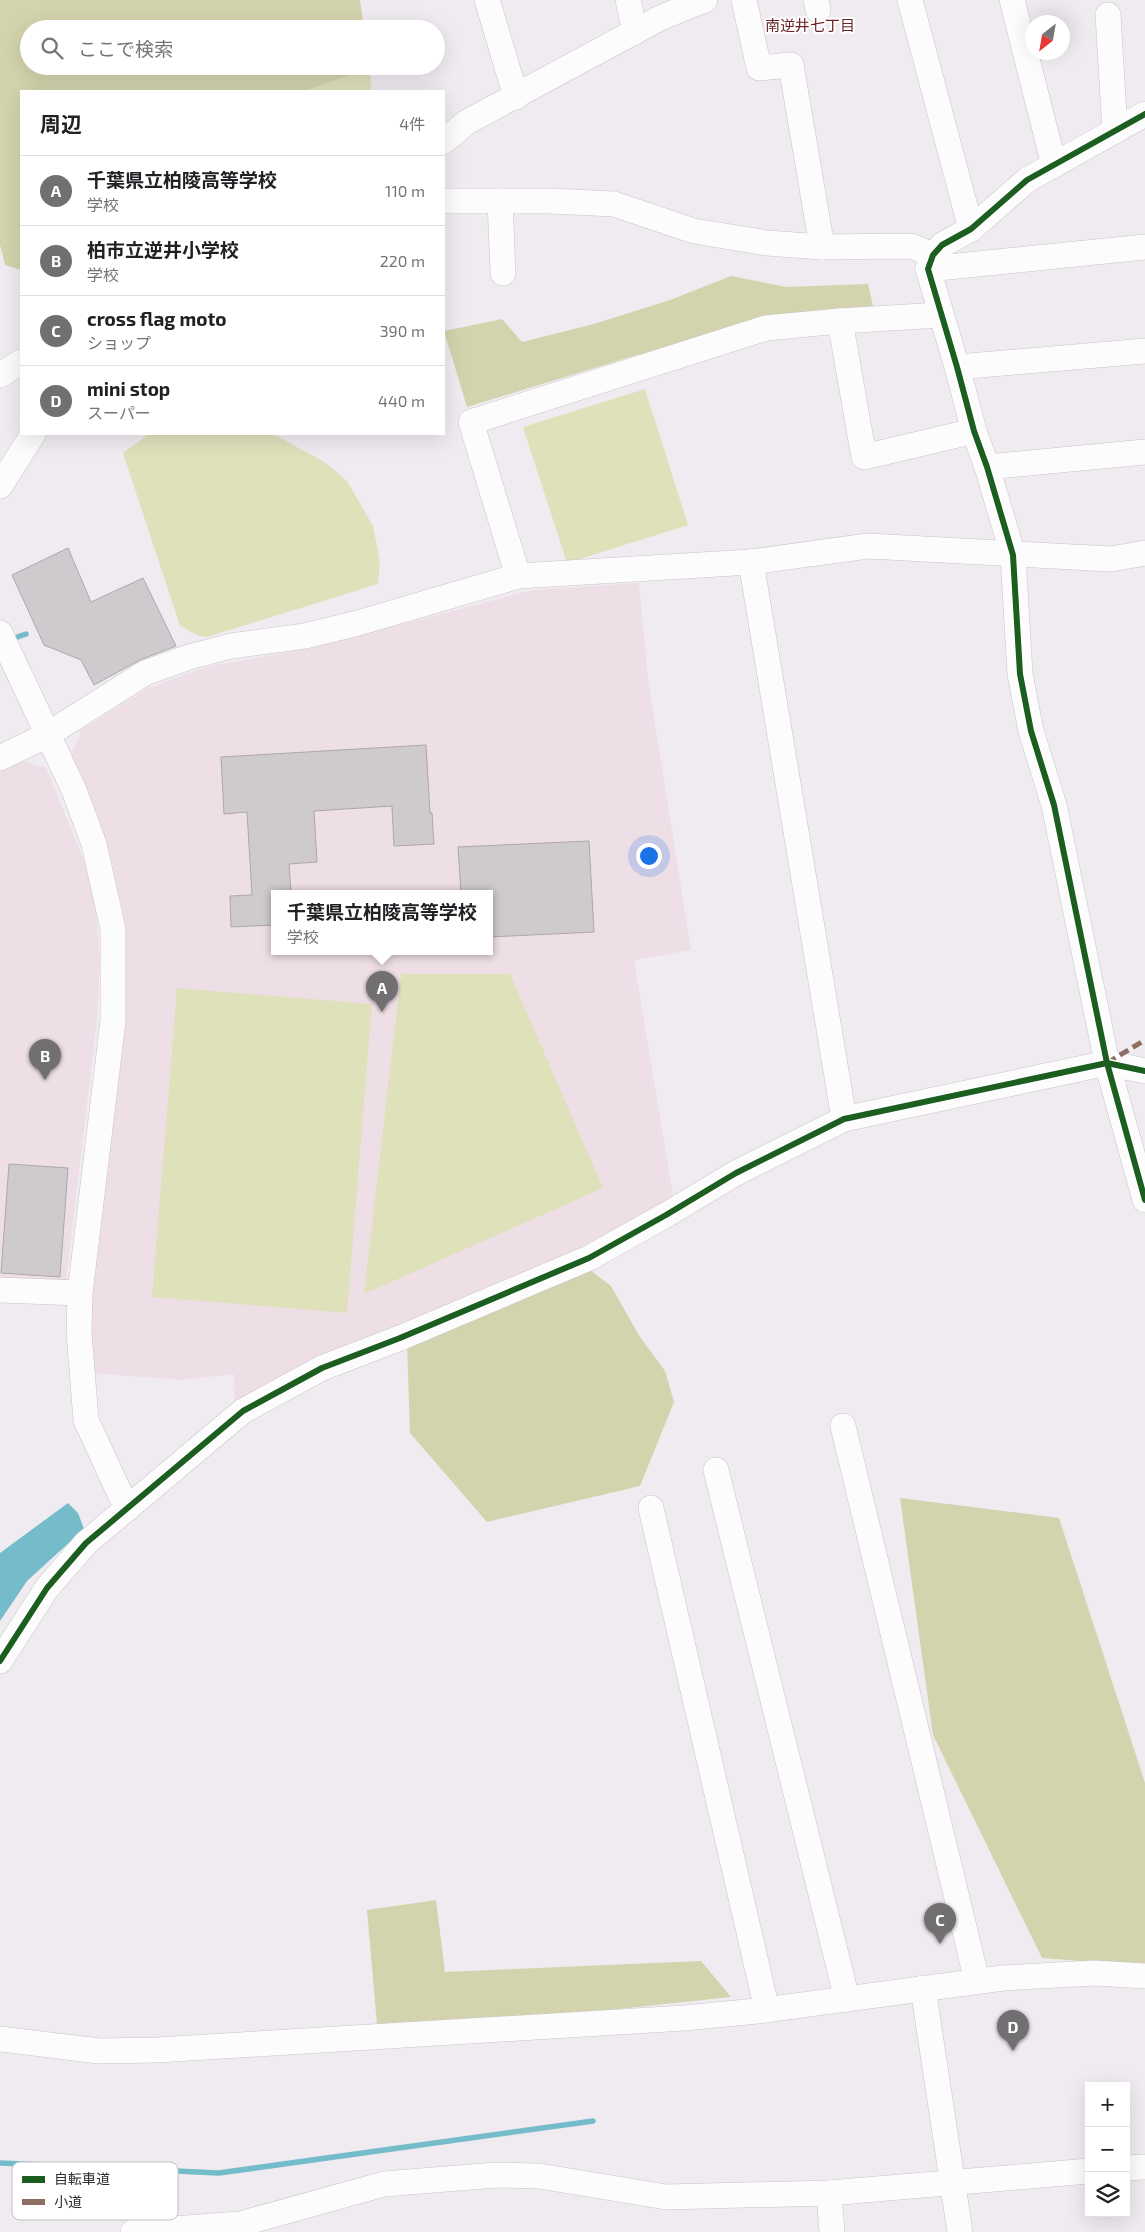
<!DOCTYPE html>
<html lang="ja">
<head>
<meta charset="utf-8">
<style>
  :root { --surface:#fff; --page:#f2f2f2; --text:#202124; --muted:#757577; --line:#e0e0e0; --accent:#726f72 }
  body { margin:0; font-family:"Exo 2","Noto Sans JP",sans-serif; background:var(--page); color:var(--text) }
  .controls { position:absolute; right:15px; bottom:15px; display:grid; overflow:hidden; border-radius:0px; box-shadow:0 5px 20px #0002 }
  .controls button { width:45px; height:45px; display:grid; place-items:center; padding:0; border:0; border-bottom:1px solid var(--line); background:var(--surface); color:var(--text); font:25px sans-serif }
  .compass { position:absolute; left:1025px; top:15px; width:45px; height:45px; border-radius:50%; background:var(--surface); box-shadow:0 5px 20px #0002; rotate:211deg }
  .you { position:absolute; left:648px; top:855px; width:18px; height:18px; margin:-12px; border:4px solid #fff; border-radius:50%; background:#1a73e8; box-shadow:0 0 0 8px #1a73e833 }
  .badge { display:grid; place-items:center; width:32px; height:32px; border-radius:50%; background:var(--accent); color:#fff; font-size:16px; font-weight:700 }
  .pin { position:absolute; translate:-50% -41px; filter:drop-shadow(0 1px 2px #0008) }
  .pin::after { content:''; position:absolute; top:26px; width:18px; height:15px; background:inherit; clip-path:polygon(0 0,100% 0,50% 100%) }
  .popup { position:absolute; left:271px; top:890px; width:222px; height:65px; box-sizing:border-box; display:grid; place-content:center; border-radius:0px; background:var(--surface); filter:drop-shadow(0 1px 4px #0005); font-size:16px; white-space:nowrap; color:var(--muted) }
  .popup b { font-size:19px; color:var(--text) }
  .popup::after { content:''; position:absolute; left:50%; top:100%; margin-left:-10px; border:10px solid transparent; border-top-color:var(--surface) }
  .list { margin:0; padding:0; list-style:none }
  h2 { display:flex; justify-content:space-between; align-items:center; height:65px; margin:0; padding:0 20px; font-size:21px }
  h2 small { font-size:16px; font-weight:400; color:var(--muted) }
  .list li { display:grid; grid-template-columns:32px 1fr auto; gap:15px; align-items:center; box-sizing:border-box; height:70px; padding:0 20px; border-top:1px solid var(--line) }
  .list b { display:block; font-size:19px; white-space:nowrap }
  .list p { margin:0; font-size:16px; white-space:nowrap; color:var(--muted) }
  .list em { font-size:16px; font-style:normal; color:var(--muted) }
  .icon { flex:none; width:28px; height:28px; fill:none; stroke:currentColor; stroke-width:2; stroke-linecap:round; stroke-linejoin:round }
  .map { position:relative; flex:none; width:1145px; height:2232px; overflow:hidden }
  .search { position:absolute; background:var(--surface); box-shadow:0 5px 20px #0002; left:20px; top:20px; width:425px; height:55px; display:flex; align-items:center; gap:12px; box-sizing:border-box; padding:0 18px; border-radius:28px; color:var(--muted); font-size:19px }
  .panel { position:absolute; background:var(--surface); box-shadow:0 5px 20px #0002; left:20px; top:90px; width:425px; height:345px; border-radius:0px }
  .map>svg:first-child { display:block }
  .education { fill:#eedee5; fill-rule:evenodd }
  .green { fill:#dfe1bb }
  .forest { fill:#d3d4ad }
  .water { fill:#75bccb }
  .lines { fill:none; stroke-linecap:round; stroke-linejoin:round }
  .stream { stroke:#75bccb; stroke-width:5.5 }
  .building { fill:#cecacd; stroke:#aba8ab }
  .minor-casing { stroke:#c7c4c7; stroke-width:26 }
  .minor { stroke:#fdfcfd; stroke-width:25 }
  .quiet { stroke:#8d6e63; stroke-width:5; stroke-dasharray:10 5; stroke-linecap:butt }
  .cycleway-casing { stroke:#fff; stroke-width:9 }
  .cycleway { stroke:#1b5e20; stroke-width:6 }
  .labels { text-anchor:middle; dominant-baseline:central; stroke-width:4; stroke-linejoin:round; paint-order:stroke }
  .neighbourhood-label { font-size:15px; fill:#692327; stroke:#fff }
  .key { fill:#fff; stroke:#c0c0c0; stroke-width:1 }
  .key-label { font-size:14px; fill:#2e2c2e }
</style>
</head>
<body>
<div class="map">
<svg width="1145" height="2232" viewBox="0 0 1145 2232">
  <rect width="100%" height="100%" fill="#f0ebf0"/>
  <g class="education">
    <path d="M 639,583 L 648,680 L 691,950 L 634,960 L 674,1202 L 595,1242 L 235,1407 L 234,1374 L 182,1380 L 90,1373 L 92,1281 L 125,974 L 123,913 L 106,844 L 70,758 L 82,729 L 149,688 L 206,667 L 311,648 L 533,590 ZM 274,893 L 490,893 L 490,951 L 274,951 Z"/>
    <path d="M 19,760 L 46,768 L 90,875 L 96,913 L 100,960 L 97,1019 L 66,1281 L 0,1281 L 0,770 Z"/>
  </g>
  <g class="green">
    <path d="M 267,66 L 370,66 L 371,91 L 270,91 Z"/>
    <path d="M 645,389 L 688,525 L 567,563 L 523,427 Z"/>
    <path d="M 149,434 L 273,434 L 326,463 L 347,481 L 373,526 L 380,562 L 378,584 L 207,637 L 199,636 L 180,626 L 123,453 Z"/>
    <path d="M 401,974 L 510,974 L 603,1188 L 364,1294 Z"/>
    <path d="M 177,988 L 372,1004 L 347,1313 L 152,1297 Z"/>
  </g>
  <g class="forest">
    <path d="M 0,0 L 360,0 L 364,29 L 29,29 L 29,66 L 369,66 L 370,68 L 304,91 L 21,91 L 21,270 L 5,265 L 0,245 Z"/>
    <path d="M 731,276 L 786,287 L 868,284 L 874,310 L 760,321 L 630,357 L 467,407 L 444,331 L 502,319 L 522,342 L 594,324 L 670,300 Z"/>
    <path d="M 582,1264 L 611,1286 L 640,1337 L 665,1371 L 674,1402 L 640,1486 L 487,1522 L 410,1433 L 407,1344 Z"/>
    <path d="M 900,1498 L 1059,1518 L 1145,1783 L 1145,1966 L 1042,1958 L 933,1735 Z"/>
    <path d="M 436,1900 L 445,1972 L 701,1961 L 731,1997 L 478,2024 L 377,2025 L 367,1910 Z"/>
  </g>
  <path class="water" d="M 68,1503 L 78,1513 L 84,1529 L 27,1581 L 0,1621 L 0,1553 Z"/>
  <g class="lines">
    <g class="stream">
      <path d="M 9,640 L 26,634"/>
      <path d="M 0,2163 L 219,2173 L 593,2121"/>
    </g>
  </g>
  <g class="building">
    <path d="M 68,548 L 91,602 L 143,578 L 176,646 L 140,660 L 94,685 L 81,660 L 44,645 L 12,575 Z"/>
    <path d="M 426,745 L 430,813 L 432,813 L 434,844 L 394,846 L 392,806 L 314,811 L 317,862 L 289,864 L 291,893 L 274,893 L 274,925 L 231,927 L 230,896 L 252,895 L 247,812 L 224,814 L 221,757 Z"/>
    <path d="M 589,841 L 594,932 L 490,937 L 490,893 L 461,893 L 458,847 Z"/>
    <path d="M 9,1164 L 68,1168 L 60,1277 L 1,1273 Z"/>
  </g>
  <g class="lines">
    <g class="minor-casing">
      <g id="minor">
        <path d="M 487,0 L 516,97"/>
        <path d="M 628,0 L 635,32"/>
        <path d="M 744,0 L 759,68 L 791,65 L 822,247"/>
        <path d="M 816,0 L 818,10"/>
        <path d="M 910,0 L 971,229"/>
        <path d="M 1012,0 L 1054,165"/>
        <path d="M 1108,15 L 1115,131"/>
        <path d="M 1145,114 L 1027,180 L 971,229 L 942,245 L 933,255 L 928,269 L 957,367 L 974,431 L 987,467 L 1013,555 L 1020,674 L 1031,731 L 1054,805 L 1107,1063 L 1145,1200"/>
        <path d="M 444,141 L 467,122 L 660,18 L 705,0"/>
        <path d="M 444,201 L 551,201 L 614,204 L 694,231 L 767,243 L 822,247 L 911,246 L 933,255"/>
        <path d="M 500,201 L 503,273"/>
        <path d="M 928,269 L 1145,247"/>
        <path d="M 840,321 L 864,457 L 974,431"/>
        <path d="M 957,367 L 1145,351"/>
        <path d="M 0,375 L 21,362"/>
        <path d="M 987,467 L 1145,452"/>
        <path d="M 0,486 L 33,434"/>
        <path d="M 751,562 L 844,1119"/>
        <path d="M 518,576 L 471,422 L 766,328 L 840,321 L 940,315"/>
        <path d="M 0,633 L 74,790 L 94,844 L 113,929 L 113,1021 L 80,1293 L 79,1332 L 86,1420 L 127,1509"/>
        <path d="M 0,758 L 47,735 L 145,673 L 189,657 L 231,646 L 305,636 L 358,623 L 518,576 L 751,562 L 868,546 L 1111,559 L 1145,553"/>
        <path d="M 0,1290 L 80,1293"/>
        <path d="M 843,1426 L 977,1981"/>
        <path d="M 716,1470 L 847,1999"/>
        <path d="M 651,1508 L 767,2010"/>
        <path d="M 0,1661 L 47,1588 L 86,1543 L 243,1411 L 322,1368 L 400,1338 L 589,1258 L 666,1215 L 736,1173 L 844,1119 L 1107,1063 L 1145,1071"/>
        <path d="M 923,1988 L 960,2232"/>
        <path d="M 0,2039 L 99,2051 L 157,2050 L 684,2018 L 757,2011 L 1003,1978 L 1094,1973 L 1145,1976"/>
        <path d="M 1126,2168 L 1145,2167"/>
        <path d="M 829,2193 L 832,2232"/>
        <path d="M 133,2232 L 240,2224 L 384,2184 L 496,2175 L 539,2176 L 666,2197 L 829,2193 L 1089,2171"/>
      </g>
    </g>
    <use href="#minor" class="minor"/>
    <path class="quiet" d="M 1107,1063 L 1145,1040"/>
    <g class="cycleway-casing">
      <g id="cycleway">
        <path d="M 1145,114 L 1027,180 L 971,229 L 942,245 L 933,255 L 928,269 L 957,367 L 974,431 L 987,467 L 1013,555 L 1020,674 L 1031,731 L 1054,805 L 1107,1063 L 1145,1200"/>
        <path d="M 0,1661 L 47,1588 L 86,1543 L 243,1411 L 322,1368 L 400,1338 L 589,1258 L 666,1215 L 736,1173 L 844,1119 L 1107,1063 L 1145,1071"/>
      </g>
    </g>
    <use href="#cycleway" class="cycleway"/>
  </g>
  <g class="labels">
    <g class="neighbourhood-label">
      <text x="810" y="25">南逆井七丁目</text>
    </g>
  </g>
  <rect x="12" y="2162" width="166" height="58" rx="8" class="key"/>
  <rect x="22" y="2176" width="23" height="7" fill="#1b5e20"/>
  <rect x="22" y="2199" width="23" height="6" fill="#8d6e63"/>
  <g class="key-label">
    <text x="54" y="2184">自転車道</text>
    <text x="54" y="2207">小道</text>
  </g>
</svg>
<div class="controls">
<button>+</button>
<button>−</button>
<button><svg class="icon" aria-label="layers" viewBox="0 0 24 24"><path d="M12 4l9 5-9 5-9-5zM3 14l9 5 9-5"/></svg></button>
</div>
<svg class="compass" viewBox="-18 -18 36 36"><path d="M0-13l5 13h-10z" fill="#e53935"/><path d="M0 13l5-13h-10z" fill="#757577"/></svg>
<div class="you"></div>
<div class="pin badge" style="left:382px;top:1012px">A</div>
<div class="popup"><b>千葉県立柏陵高等学校</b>学校</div>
<div class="pin badge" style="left:45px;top:1080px">B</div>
<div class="pin badge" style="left:940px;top:1944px">C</div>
<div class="pin badge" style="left:1013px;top:2051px">D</div>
<div class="search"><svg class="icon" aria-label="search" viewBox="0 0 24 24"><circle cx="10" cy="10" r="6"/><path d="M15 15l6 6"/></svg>ここで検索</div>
<section class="panel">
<h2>周辺<small>4件</small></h2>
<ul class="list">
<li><span class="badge">A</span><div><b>千葉県立柏陵高等学校</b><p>学校</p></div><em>110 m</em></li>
<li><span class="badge">B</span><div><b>柏市立逆井小学校</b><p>学校</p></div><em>220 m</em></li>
<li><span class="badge">C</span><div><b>cross flag moto</b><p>ショップ</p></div><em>390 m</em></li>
<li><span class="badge">D</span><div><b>mini stop</b><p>スーパー</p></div><em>440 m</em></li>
</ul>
</section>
</div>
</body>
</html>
